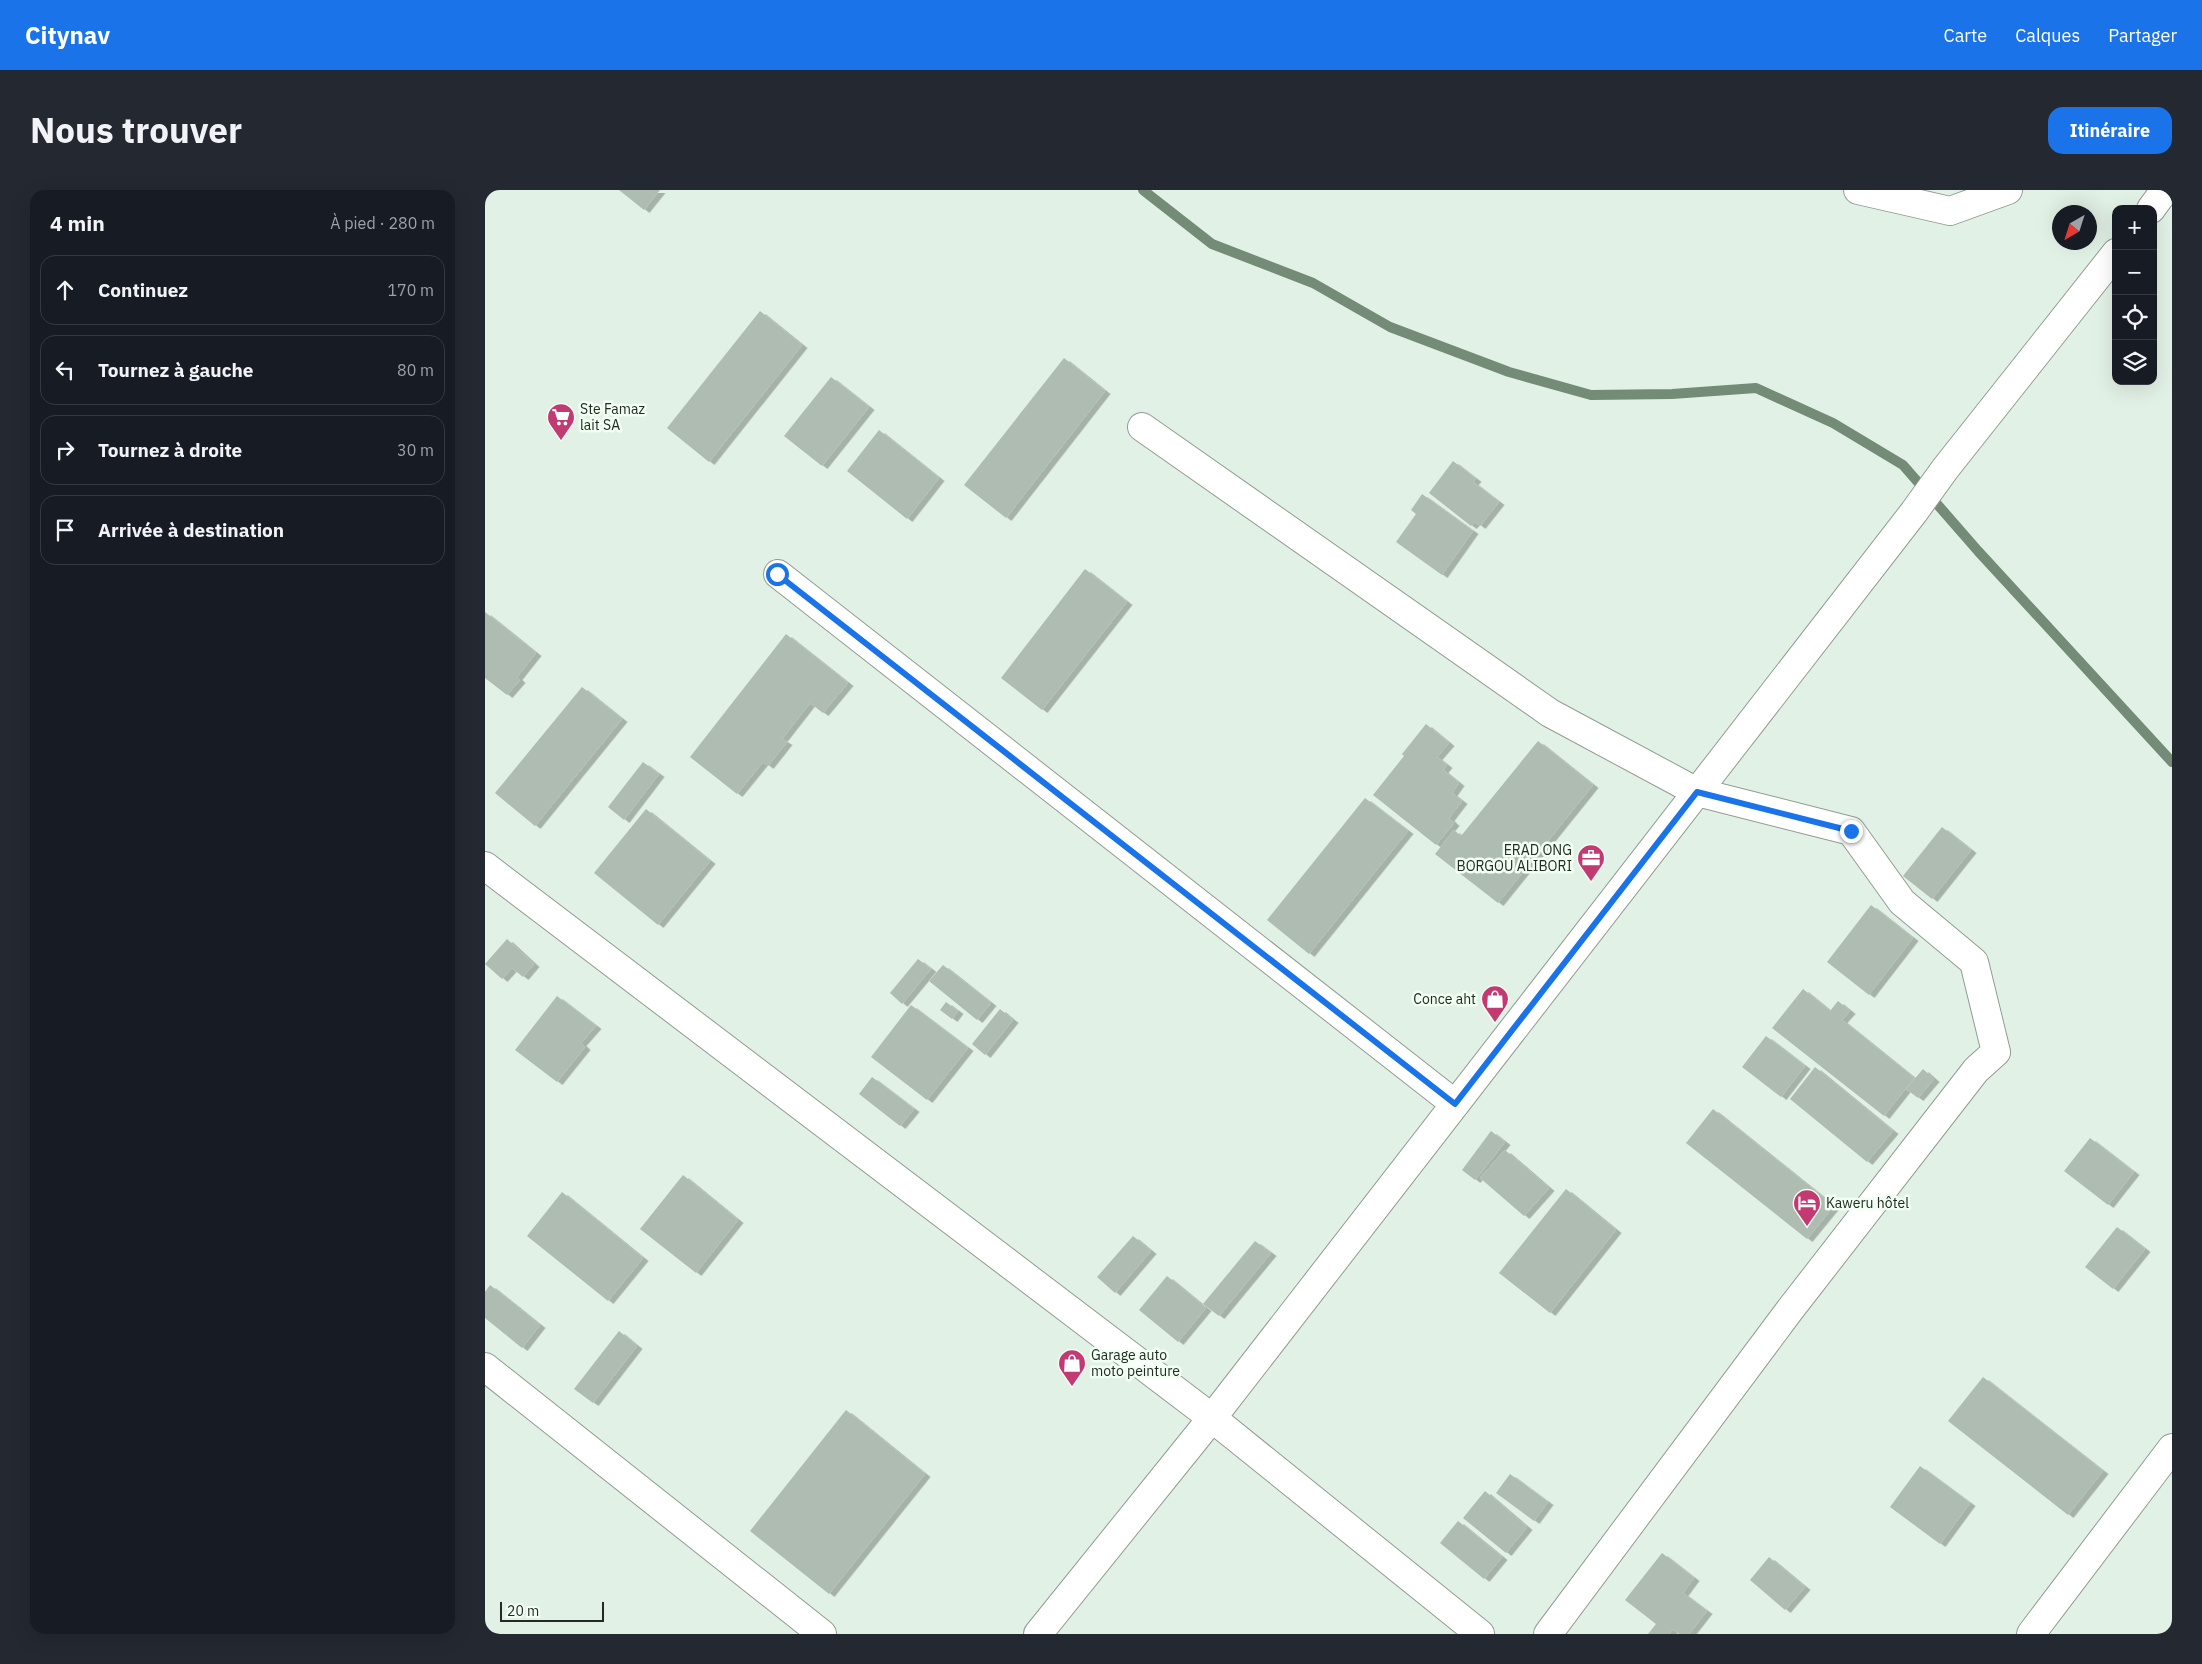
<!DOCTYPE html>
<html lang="fr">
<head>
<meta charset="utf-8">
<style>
  :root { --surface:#171b24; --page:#242831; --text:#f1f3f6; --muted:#9ea1a6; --line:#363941; --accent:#1a73e8 }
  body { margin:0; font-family:"IBM Plex Sans",sans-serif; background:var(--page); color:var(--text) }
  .controls { position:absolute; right:15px; top:15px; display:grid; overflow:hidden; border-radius:10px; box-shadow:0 5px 20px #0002 }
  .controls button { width:45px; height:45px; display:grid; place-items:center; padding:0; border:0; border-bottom:1px solid var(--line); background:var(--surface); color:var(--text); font:25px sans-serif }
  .compass { position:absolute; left:1567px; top:15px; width:45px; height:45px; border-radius:50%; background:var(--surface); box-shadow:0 5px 20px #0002; rotate:219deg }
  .scale { position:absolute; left:15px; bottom:12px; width:104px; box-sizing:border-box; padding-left:5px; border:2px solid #242925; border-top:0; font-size:14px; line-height:18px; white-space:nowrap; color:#242925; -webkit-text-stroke:4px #f0fff2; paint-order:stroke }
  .stop { position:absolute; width:15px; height:15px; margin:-11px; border:4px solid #1a73e8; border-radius:50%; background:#fff }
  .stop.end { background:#1a73e8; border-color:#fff; box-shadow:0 1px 5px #0008 }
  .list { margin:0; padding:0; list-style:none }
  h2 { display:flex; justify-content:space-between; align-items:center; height:65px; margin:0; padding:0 20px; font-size:21px }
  h2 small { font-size:16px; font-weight:400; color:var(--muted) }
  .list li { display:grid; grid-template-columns:32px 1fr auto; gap:15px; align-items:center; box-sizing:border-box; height:70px; margin:0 10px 10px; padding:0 10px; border:1px solid var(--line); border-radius:15px }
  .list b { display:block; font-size:19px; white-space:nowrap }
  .list em { font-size:16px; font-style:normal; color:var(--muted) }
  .icon { flex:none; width:28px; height:28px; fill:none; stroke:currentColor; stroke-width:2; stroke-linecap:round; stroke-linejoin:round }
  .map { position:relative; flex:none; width:1687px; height:1444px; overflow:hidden; border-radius:15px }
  header { display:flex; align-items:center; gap:30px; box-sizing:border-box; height:70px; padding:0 25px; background:var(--accent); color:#fff }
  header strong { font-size:24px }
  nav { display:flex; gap:28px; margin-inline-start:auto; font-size:18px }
  .intro { display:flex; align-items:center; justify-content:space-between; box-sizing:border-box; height:120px; padding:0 30px }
  h1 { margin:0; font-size:35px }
  .button { padding:12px 22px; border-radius:15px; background:var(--accent); color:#fff; font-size:18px; font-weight:700 }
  main { display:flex; gap:30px; padding:0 30px }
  aside { flex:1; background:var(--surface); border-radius:15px; box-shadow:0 5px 20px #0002 }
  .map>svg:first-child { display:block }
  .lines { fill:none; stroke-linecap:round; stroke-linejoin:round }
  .stream { stroke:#748b78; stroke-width:10 }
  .building { fill:#aebcb1; filter:url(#shadow) }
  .minor-casing { stroke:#909d92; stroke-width:30 }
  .minor { stroke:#fff; stroke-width:28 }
  .route { stroke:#1a73e8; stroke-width:6 }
  .labels { text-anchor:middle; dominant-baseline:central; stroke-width:5; stroke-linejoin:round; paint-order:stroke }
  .poi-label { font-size:14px; fill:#242925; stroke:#f0fff2; text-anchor:start }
</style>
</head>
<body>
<header>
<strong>Citynav</strong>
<nav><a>Carte</a><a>Calques</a><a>Partager</a></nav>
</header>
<div class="intro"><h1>Nous trouver</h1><a class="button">Itinéraire</a></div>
<main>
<aside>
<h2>4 min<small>À pied · 280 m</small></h2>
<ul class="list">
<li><svg class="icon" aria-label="ahead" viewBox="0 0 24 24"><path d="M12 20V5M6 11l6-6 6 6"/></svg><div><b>Continuez</b></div><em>170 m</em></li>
<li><svg class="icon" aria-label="left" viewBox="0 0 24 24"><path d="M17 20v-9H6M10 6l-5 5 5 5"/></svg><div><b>Tournez à gauche</b></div><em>80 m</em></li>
<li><svg class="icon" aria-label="right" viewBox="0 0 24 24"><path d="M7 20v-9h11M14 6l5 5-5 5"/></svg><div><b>Tournez à droite</b></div><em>30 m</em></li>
<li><svg class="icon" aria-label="arrive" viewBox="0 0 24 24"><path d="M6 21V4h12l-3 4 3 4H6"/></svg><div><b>Arrivée à destination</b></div></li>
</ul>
</aside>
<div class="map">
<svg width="1687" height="1444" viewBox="0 0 1687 1444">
  <defs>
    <filter id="shadow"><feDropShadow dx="5.5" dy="3" stdDeviation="0" flood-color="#0004"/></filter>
  </defs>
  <rect width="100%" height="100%" fill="#e2f1e5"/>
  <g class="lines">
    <path class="stream" d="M 658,0 L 727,54 L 828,93 L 905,137 L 1024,182 L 1106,205 L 1187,204 L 1271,198 L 1348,233 L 1418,275 L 1493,361 L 1687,572"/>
  </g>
  <g class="building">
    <path d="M 134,0 L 175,0 L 159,20 Z"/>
    <path d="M 275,121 L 317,155 L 224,272 L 182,238 Z"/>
    <path d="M 579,168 L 620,201 L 521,328 L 479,295 Z"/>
    <path d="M 346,187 L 384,217 L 337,276 L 299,246 Z"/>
    <path d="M 394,240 L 454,288 L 422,329 L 362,281 Z"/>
    <path d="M 968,271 L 991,289 L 988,292 L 1014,312 L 995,336 L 990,332 L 986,336 L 944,303 Z"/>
    <path d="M 937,304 L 988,341 L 957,385 L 911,352 L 931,324 L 926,320 Z"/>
    <path d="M 600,379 L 642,412 L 557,520 L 516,488 Z"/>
    <path d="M 0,422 L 51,463 L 32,487 L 35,490 L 22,505 L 0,488 Z"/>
    <path d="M 301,444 L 363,493 L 338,523 L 325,513 L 297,549 L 302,552 L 283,576 L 278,572 L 252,604 L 205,567 Z"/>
    <path d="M 97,497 L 137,529 L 50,636 L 10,603 Z"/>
    <path d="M 941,534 L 964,553 L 952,567 L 962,575 L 958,580 L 974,593 L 967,603 L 977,611 L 964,628 L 969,633 L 951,655 L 888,605 L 919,566 L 917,564 Z"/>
    <path d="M 1053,551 L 1108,595 L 1013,713 L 950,664 L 969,640 L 976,646 Z"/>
    <path d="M 158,572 L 174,584 L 139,630 L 123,617 Z"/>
    <path d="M 880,608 L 923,641 L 824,764 L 782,730 Z"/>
    <path d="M 161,619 L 225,671 L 173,735 L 109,683 Z"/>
    <path d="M 1457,637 L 1486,660 L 1447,709 L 1418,686 Z"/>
    <path d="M 1386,715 L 1428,748 L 1384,805 L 1342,772 Z"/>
    <path d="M 22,749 L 49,774 L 38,787 L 27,778 L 17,789 L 0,774 Z"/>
    <path d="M 433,769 L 446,779 L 417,814 L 405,803 Z"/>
    <path d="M 458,775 L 506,813 L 492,830 L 444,791 Z"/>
    <path d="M 1318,799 L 1345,821 L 1353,811 L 1365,821 L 1357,830 L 1429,888 L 1399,926 L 1287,838 Z"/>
    <path d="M 72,806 L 111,836 L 96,853 L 100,857 L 72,892 L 30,860 Z"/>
    <path d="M 461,812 L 473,821 L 467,829 L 455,820 Z"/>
    <path d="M 426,815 L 483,858 L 442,910 L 386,867 Z"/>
    <path d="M 515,819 L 528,830 L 500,865 L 487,854 Z"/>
    <path d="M 1281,846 L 1320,876 L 1296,907 L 1257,877 Z"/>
    <path d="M 1330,877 L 1408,941 L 1382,972 L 1305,909 Z"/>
    <path d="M 1438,879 L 1449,889 L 1433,908 L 1421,899 Z"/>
    <path d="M 387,887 L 429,919 L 415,936 L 374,904 Z"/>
    <path d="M 1228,919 L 1349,1016 L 1322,1049 L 1201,953 Z"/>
    <path d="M 1006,941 L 1020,952 L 990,990 L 977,980 Z"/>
    <path d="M 1605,948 L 1649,982 L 1623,1015 L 1579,981 Z"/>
    <path d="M 1020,960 L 1064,998 L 1039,1026 L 995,988 Z"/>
    <path d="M 198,985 L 253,1030 L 211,1083 L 155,1039 Z"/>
    <path d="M 1081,999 L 1131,1040 L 1065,1123 L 1014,1083 Z"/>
    <path d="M 77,1002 L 158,1068 L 123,1111 L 42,1046 Z"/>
    <path d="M 1632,1037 L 1660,1059 L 1628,1099 L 1600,1077 Z"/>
    <path d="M 648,1046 L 666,1061 L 630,1103 L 612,1087 Z"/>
    <path d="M 770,1051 L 786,1063 L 734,1126 L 718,1114 Z"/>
    <path d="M 682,1086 L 721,1118 L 693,1152 L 654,1120 Z"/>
    <path d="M 5,1095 L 55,1135 L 37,1158 L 0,1128 L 0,1102 Z"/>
    <path d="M 134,1141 L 152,1156 L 108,1213 L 89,1199 Z"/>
    <path d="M 1498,1187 L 1618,1281 L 1583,1325 L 1463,1231 Z"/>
    <path d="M 361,1220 L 440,1284 L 344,1404 L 265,1341 Z"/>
    <path d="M 1435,1276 L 1485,1313 L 1455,1354 L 1405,1317 Z"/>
    <path d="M 1025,1284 L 1063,1312 L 1049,1331 L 1011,1303 Z"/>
    <path d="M 1000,1301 L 1042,1337 L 1021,1363 L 978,1328 Z"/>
    <path d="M 973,1331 L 1017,1367 L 999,1389 L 955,1353 Z"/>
    <path d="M 1177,1363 L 1209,1388 L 1198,1403 L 1222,1421 L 1204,1444 L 1194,1444 L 1188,1439 L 1184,1444 L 1163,1444 L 1171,1434 L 1140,1410 Z"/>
    <path d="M 1284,1367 L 1320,1397 L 1300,1420 L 1265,1390 Z"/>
  </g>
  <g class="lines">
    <g class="minor-casing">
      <g id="minor">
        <path d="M 1373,0 L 1465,21 L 1523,0"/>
        <path d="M 1666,19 L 1680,0"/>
        <path d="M 657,237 L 1065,523 L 1212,602 L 1366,641 L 1417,712 L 1489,772 L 1511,862 L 1491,880 L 1304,1121 L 1063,1444"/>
        <path d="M 293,384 L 970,914"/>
        <path d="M 0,676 L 727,1228 L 995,1444"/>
        <path d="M 0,1177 L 337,1444"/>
        <path d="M 553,1444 L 727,1228 L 1429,322 L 1460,279 L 1631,63"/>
        <path d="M 1546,1444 L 1687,1258"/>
      </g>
    </g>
    <use href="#minor" class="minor"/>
  </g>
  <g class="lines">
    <path class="route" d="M 292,384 L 970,914 L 1212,602 L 1366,641"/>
  </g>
  <defs>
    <g id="supermarket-pin" transform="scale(1.4375)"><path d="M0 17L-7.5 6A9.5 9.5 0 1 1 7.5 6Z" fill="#c33972" stroke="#f0fff2"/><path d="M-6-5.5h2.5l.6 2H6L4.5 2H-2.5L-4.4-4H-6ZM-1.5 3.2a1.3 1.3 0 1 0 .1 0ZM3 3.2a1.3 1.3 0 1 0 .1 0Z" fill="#fff"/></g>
    <g id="office-pin" transform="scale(1.4375)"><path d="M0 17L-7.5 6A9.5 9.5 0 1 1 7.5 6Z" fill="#c33972" stroke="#f0fff2"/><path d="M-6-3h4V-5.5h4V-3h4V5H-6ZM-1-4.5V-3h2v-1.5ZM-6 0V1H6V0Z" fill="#fff"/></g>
    <g id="shop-pin" transform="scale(1.4375)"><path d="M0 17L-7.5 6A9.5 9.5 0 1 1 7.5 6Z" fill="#c33972" stroke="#f0fff2"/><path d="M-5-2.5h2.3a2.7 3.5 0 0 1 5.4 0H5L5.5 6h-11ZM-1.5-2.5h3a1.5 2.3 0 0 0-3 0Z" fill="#fff"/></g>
    <g id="hotel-pin" transform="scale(1.4375)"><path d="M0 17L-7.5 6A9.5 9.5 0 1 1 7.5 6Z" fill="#c33972" stroke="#f0fff2"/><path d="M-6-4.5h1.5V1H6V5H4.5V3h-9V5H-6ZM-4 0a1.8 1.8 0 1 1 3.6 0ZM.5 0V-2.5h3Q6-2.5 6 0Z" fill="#fff"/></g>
  </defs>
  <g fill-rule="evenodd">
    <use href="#supermarket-pin" x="76" y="227"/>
    <use href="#office-pin" x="1106" y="668"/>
    <use href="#shop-pin" x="1010" y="809"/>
    <use href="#hotel-pin" x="1322" y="1013"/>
    <use href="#shop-pin" x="587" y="1173"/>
  </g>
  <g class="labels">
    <g class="poi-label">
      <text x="95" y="219">Ste Famaz<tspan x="95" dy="16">lait SA</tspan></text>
      <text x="1087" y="660" text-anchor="end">ERAD ONG<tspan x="1087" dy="16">BORGOU ALIBORI</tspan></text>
      <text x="991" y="809" text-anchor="end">Conce aht</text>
      <text x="1341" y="1013">Kaweru hôtel</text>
      <text x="606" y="1165">Garage auto<tspan x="606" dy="16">moto peinture</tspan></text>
    </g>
  </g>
</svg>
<div class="controls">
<button>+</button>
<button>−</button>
<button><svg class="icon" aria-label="locate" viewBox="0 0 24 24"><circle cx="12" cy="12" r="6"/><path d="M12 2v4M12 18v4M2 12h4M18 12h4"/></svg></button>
<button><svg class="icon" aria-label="layers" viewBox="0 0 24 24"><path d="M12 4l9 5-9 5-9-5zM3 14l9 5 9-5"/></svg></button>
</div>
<svg class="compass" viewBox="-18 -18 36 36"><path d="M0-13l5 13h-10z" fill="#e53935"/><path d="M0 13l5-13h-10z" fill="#9ea1a6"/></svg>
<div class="scale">20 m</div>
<div class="stop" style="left:292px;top:384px"></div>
<div class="stop end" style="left:1366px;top:641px"></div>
</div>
</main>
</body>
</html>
